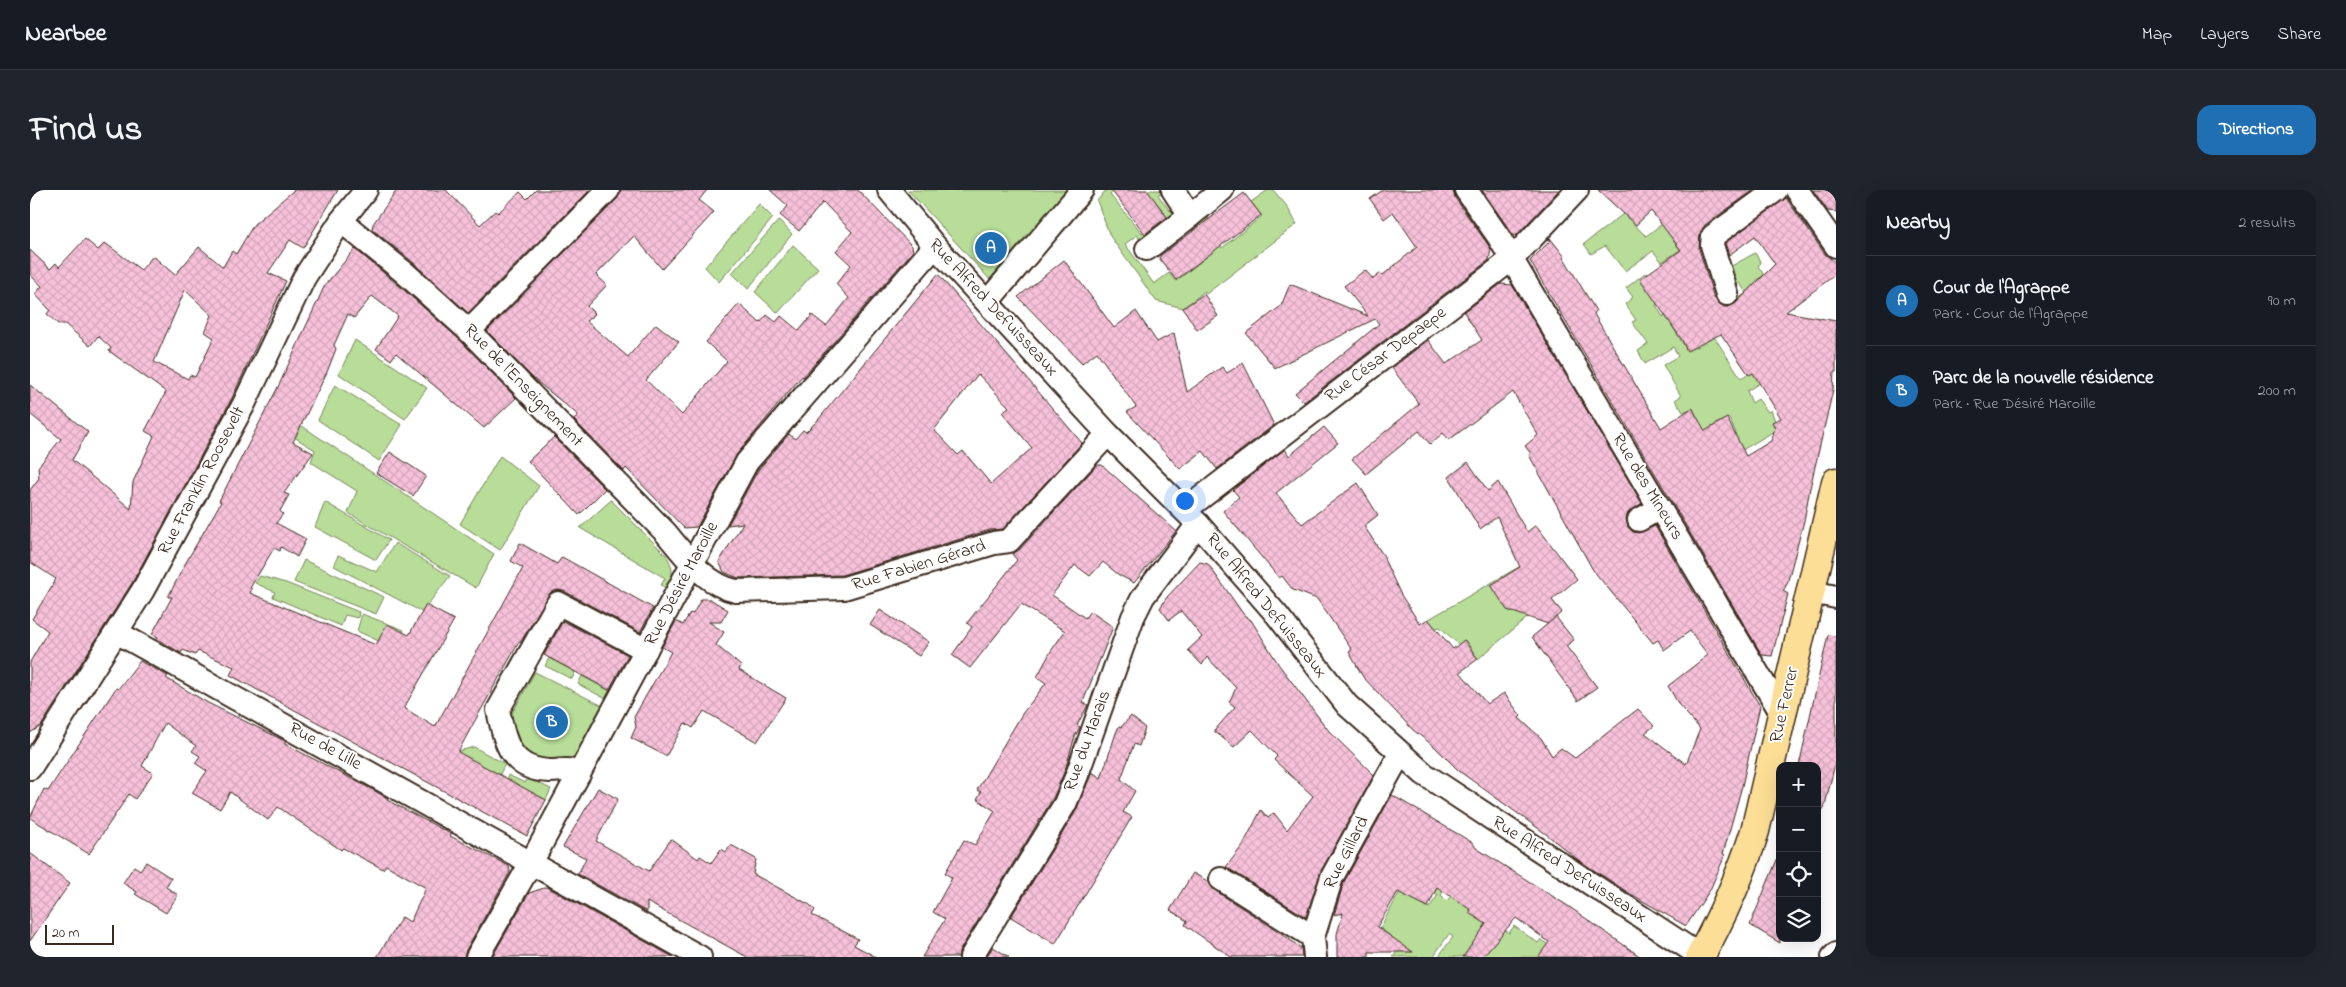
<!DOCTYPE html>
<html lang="en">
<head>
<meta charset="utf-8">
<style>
  :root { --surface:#171b24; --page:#20242c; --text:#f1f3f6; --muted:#9ea1a6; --line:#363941; --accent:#1f6fb2 }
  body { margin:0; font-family:"Indie Flower",sans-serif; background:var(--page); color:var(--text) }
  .controls { position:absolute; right:15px; bottom:15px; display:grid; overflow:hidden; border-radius:10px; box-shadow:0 5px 20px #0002 }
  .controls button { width:45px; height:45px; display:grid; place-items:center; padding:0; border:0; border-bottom:1px solid var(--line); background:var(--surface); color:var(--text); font:25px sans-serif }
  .scale { position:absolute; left:15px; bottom:12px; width:69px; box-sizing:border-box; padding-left:5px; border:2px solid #3b2a1e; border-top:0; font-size:14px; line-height:18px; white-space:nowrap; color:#3b2a1e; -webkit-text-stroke:4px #fff; paint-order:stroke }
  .you { position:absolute; left:1154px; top:310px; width:18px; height:18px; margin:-12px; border:4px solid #fff; border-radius:50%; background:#1a73e8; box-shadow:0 0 0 8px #1a73e833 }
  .badge { display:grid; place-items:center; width:32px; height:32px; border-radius:50%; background:var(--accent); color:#fff; font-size:16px; font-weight:700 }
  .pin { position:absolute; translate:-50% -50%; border:2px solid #fff; box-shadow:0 1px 5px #0006 }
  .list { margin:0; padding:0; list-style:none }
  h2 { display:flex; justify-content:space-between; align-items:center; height:65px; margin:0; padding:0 20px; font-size:21px }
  h2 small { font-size:16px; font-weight:400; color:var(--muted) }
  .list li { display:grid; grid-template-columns:32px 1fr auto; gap:15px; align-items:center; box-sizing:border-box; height:90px; padding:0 20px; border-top:1px solid var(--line) }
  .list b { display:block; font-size:19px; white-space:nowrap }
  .list p { margin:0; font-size:16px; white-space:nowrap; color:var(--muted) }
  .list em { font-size:16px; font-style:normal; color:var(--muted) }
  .icon { flex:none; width:28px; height:28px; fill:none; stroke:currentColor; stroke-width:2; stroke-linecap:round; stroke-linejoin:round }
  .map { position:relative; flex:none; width:1806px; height:767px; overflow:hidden; border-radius:15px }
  header { display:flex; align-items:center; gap:30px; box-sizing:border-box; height:70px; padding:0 25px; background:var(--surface); border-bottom:1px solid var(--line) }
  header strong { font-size:24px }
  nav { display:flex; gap:28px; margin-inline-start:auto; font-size:18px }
  .intro { display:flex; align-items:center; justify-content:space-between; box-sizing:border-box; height:120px; padding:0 30px }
  h1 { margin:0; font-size:35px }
  .button { padding:12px 22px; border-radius:15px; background:var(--accent); color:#fff; font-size:18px; font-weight:700 }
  main { display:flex; gap:30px; padding:0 30px }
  aside { flex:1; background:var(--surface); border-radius:15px; box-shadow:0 5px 20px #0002 }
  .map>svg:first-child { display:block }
  .green { fill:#b7dd98; stroke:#79845b; fill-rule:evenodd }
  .building { fill:url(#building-cross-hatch); stroke:#3b2a1e; fill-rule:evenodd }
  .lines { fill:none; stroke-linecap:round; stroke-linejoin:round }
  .minor-casing { stroke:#3b2a1e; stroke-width:26 }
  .major-casing { stroke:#3b2a1e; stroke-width:31 }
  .minor { stroke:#fff; stroke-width:22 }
  .major { stroke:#fdde96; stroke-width:28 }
  .labels { text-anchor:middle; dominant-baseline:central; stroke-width:4; stroke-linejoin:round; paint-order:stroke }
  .street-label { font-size:18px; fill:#3b2a1e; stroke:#fff }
</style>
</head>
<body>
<header>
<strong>Nearbee</strong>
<nav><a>Map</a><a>Layers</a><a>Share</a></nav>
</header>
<div class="intro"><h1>Find us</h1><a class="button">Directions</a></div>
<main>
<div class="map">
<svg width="1806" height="767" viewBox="0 0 1806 767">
  <defs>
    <pattern id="building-cross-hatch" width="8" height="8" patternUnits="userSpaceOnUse" patternTransform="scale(1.25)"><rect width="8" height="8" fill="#f7c1da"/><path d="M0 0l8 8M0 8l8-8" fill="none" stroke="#d5a6bb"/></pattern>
  </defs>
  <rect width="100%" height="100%" fill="#fff"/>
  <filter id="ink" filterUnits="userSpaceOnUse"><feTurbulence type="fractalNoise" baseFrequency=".02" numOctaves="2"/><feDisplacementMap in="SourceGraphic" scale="10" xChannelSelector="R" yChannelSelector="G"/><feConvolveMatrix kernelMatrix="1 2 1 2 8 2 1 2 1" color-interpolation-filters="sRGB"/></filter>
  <g filter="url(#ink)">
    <g class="green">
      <path d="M 878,0 L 1041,0 L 962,92 Z"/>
      <path d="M 1076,0 L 1085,0 L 1080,5 L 1112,43 L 1135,23 L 1116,0 L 1133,0 L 1128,5 L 1140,21 L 1147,16 L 1145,25 L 1115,50 L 1110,50 L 1107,45 L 1095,54 L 1124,94 L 1139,83 L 1146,91 L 1184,61 L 1167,37 L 1162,41 L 1160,37 L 1176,25 L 1179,28 L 1173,34 L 1192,58 L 1232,26 L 1221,12 L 1238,0 L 1243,0 L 1256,15 L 1267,34 L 1176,104 L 1175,101 L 1153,118 L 1126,111 L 1080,46 L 1067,11 Z"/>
      <path d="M 729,14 L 743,28 L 689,92 L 675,77 Z"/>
      <path d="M 1593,24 L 1616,46 L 1632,34 L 1650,60 L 1632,72 L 1623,61 L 1595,81 L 1575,56 L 1561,64 L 1554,54 Z"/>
      <path d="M 749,30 L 762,44 L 718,99 L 702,83 Z"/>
      <path d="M 763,55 L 788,78 L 748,123 L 725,102 Z"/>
      <path d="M 1725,63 L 1731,73 L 1728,76 L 1734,85 L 1726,91 L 1729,95 L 1718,124 L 1708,109 L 1716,103 L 1710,93 L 1702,98 L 1698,78 Z"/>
      <path d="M 1615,83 L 1632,110 L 1626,115 L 1633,127 L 1637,122 L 1642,136 L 1657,160 L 1683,145 L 1711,188 L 1734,174 L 1741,186 L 1717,201 L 1722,213 L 1728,209 L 1738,222 L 1741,220 L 1748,239 L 1697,269 L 1680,256 L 1706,243 L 1699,228 L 1685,234 L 1688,240 L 1675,247 L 1663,218 L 1653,222 L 1645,210 L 1651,206 L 1633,175 L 1648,166 L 1643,157 L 1615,174 L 1608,161 L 1618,154 L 1602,132 L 1606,130 L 1595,114 L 1603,107 L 1596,98 Z"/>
      <path d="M 325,150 L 397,198 L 375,229 L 309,184 Z"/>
      <path d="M 305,195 L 372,235 L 349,271 L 288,230 Z"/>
      <path d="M 248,220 L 464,364 L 446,398 L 318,323 L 327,301 L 281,272 L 285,260 L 243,234 Z"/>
      <path d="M 470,266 L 509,296 L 470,360 L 430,334 Z"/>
      <path d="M 581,310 L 635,364 C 644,377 644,385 637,399 L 631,395 L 635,388 L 550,338 Z"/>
      <path d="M 295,312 L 359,350 L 346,370 L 285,337 Z"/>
      <path d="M 365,353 L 420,386 L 392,422 L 304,376 L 308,365 L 347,382 Z"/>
      <path d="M 274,370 L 354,407 L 346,424 L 264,392 Z"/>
      <path d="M 1499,371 L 1521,408 L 1448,469 L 1435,450 L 1429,455 L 1410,437 L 1403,439 L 1387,436 Z"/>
      <path d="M 230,386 L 256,393 L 329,422 L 328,428 L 315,425 L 311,436 L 243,407 L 245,402 L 225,393 Z"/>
      <path d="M 332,424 L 374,440 L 364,458 L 327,441 Z"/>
      <path d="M 519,468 L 545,482 L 542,489 L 515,476 Z"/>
      <path d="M 505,482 L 573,516 L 548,563 L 540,569 L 524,575 L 490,563 L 480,527 Z"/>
      <path d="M 552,486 L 580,501 L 576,509 L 548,494 Z"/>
      <path d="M 444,557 L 475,574 L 469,586 L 428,565 L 426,558 L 429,561 Z"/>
      <path d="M 478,585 L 495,593 L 498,588 L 521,599 L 516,610 L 477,590 Z"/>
      <path d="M 1342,654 L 1366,669 L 1369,665 L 1382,672 L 1379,676 L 1395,684 L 1400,679 L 1411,686 L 1415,681 L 1423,687 L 1411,705 L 1417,711 L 1423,703 L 1445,717 L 1442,723 L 1449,728 L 1461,716 L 1468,721 L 1461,729 L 1479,743 L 1484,736 L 1508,753 L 1511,749 L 1518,755 L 1513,764 L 1516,767 L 1408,767 L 1423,747 L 1419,744 L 1403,767 L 1363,767 L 1372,755 L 1350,738 L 1371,700 L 1329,675 ZM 1390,694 L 1408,705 L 1399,718 L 1381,707 Z"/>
    </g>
    <g class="building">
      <path d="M 264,0 L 308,0 L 273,58 L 260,50 L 238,83 L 256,91 L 202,208 L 102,393 L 11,536 L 0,543 L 0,472 L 18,441 L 2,429 L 26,389 L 0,372 L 0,300 L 9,288 L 8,277 L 31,249 L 0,224 L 0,195 L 58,242 L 42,270 L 101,319 L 103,292 L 124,246 L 115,241 L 136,202 L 79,161 L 81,158 L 68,146 L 60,156 L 35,134 L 28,134 L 17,124 L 20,120 L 5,104 L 12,96 L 0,85 L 0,60 L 20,79 L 26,73 L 29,77 L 55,49 L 68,60 L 75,53 L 111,80 L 123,66 L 145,85 L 169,57 L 193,77 L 202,61 L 206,64 L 224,34 ZM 155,100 L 182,125 L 175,142 L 184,148 L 165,187 L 160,185 L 158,189 L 124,172 Z"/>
      <path d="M 367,0 L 416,0 L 450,35 L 465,21 L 468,23 L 490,2 L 497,9 L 506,0 L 560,0 L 438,123 L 384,73 L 342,39 L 343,34 Z"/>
      <path d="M 591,0 L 677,0 L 669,10 L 684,22 L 632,79 L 604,46 L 566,85 L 577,95 L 557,116 L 565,124 L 556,131 L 598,167 L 626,134 L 649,152 L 616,190 L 652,225 L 697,171 L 676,152 L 709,114 L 730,133 L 737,125 L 746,132 L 751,126 L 769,141 L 782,125 L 796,136 L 819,108 L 806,94 L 821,75 L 806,61 L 822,42 L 793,12 L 769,41 L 750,25 L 758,16 L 740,0 L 828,0 L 882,56 L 883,61 L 773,187 L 772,186 L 707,264 L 667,337 L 654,338 L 596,278 L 594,281 L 544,230 L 548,225 L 504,189 L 457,141 L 587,9 Z"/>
      <path d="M 1081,0 L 1117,0 L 1137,27 L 1115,44 Z"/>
      <path d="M 1353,0 L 1423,0 L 1425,8 L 1461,59 L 1459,70 L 1274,212 L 1265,203 L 1349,134 L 1345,129 L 1245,178 L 1216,143 L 1251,116 L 1260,94 L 1338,126 L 1314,96 L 1335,80 L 1343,89 L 1351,83 L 1353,85 L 1387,57 L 1363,22 L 1354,29 L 1340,9 Z"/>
      <path d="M 1452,0 L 1529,0 L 1486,46 L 1483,45 Z"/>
      <path d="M 1568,0 L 1724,0 L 1675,35 L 1670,44 L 1669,59 L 1684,108 L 1694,117 L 1698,117 L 1706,113 L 1745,74 L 1725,46 L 1699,65 L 1695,53 L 1756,8 L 1795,64 L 1806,73 L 1806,84 L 1756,122 L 1806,131 L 1806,182 L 1804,182 L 1803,200 L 1780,298 L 1774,331 L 1757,394 L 1753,401 L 1758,404 L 1742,466 L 1732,465 L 1500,71 L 1521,50 L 1518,50 L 1520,48 L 1535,67 L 1534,68 L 1566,121 L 1564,124 L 1631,238 L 1662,218 L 1675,241 L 1697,228 L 1716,266 L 1741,251 L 1745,238 L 1742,232 L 1751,228 L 1723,183 L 1719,185 L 1691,144 L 1657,161 L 1652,150 L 1610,89 L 1651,60 L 1621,21 L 1606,35 Z"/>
      <path d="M 1783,0 L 1806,0 L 1806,22 L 1798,21 Z"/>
      <path d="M 1214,3 L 1231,25 L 1146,90 L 1129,68 L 1131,65 Z"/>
      <path d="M 325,59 L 366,93 L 430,150 L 486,208 L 454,238 L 366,163 L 361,170 L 346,159 L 368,126 L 342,106 L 324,128 L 318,124 L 304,155 L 306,159 L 297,182 L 263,252 L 283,263 L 254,303 L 259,305 L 250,321 L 253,324 L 246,333 L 276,349 L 267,367 L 251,357 L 250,361 L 244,358 L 220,398 L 222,399 L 220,403 L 346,455 L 357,434 L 379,445 L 396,415 L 424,430 L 374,518 L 405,537 L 493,378 L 481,371 L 490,353 L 527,374 L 532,367 L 623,418 L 610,442 L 534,401 L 527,400 L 521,402 L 490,453 L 489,452 L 442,536 L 428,562 L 516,610 L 497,646 L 200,485 L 204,477 L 168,461 L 165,465 L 153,460 L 151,463 L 127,449 L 128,447 L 122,444 L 142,407 L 138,407 L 155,374 L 191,312 L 189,311 L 249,195 L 295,95 Z"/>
      <path d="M 1034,70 L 1084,138 L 1106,121 L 1127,152 L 1144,143 L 1157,202 L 1192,177 L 1197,183 L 1213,173 L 1244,235 L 1187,279 L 1173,261 L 1150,279 L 1097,222 L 1106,217 L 1067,162 L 1052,173 L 988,107 Z"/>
      <path d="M 908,84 L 1052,253 L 973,339 L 960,340 L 812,385 L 708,388 L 694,382 L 689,372 L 713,333 L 698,335 L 728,280 L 759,244 L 765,249 L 773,240 L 776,242 L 788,230 ZM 948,184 L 979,217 L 972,222 L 1002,258 L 961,294 L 933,261 L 928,265 L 904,240 Z"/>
      <path d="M 1471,94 L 1482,95 L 1612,313 L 1598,323 L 1596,329 L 1598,337 L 1603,342 L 1609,343 L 1625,336 L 1730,516 L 1712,596 L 1693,664 L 1695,665 L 1680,700 L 1656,736 L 1599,703 L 1547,669 L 1516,644 L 1429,581 L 1405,557 L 1383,540 L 1333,487 L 1319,462 L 1322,460 L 1287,409 L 1263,400 L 1252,386 L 1249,388 L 1193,321 L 1209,307 L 1203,300 L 1255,259 L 1259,266 L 1294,237 L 1308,253 L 1246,303 L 1272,334 L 1328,293 L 1348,325 L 1334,336 L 1355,368 L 1354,369 L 1371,405 L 1390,434 L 1398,429 L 1423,459 L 1434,450 L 1448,469 L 1430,482 L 1457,514 L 1474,503 L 1491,526 L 1489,528 L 1511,548 L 1522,566 L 1531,558 L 1545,568 L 1608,519 L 1624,536 L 1615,543 L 1656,574 L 1670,539 L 1649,515 L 1638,496 L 1678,465 L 1660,441 L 1634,460 L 1628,450 L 1623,453 L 1563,380 L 1499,265 L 1501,264 L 1495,256 L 1508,245 L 1483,202 L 1419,250 L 1413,243 L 1400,254 L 1389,241 L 1336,284 L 1322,269 L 1389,214 L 1362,178 L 1398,150 L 1416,174 L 1452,150 L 1434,122 Z"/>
      <path d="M 1174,104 L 1188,126 L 1167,140 L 1153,118 Z"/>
      <path d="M 524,247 L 575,299 L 549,325 L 498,271 Z"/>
      <path d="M 360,262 L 396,286 L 383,306 L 346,283 Z"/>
      <path d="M 1438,272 L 1458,301 L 1468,292 L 1497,342 L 1506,335 L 1547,389 L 1522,410 L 1532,422 L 1518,434 L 1477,420 L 1461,395 L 1490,377 L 1467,327 L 1450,339 L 1419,287 Z"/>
      <path d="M 1067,275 L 1072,275 L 1146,341 L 1104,393 L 1089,385 L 1073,372 L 1060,386 L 1045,375 L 1022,405 L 1055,428 L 1060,421 L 1083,437 L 1053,512 L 1058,515 L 1047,535 L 1050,537 L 1045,546 L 1035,580 L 1023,608 L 930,760 L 928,767 L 892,767 L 915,729 L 903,722 L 922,688 L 915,683 L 934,650 L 945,655 L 965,621 L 947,609 L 951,602 L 947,600 L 992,524 L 1016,493 L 1007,487 L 1021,461 L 1035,441 L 991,414 L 940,478 L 922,465 L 942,437 L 937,433 L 987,370 L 982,364 L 989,360 Z"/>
      <path d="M 1170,372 L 1178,374 L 1214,425 L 1221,430 L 1249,475 L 1299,541 L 1344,585 L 1291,681 L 1276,727 L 1196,677 L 1213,655 L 1231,620 L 1238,628 L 1244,623 L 1257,640 L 1283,606 L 1244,570 L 1247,566 L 1222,540 L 1204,557 L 1184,541 L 1205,517 L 1199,512 L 1206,498 L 1177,467 L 1172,475 L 1158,460 L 1172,447 L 1151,421 L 1139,430 L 1130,418 L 1137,407 Z"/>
      <path d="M 671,409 L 680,409 L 698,420 L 691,432 L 679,432 L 694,442 L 686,455 L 711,476 L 709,480 L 756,508 L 727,552 L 674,521 L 663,538 L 655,533 L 636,566 L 601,548 L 606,537 L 604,527 L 641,462 L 632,457 L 646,431 L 653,435 L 660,423 L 663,424 Z"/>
      <path d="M 850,420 L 899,452 L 889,466 L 840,435 Z"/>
      <path d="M 1526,427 L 1544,450 L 1536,456 L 1567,497 L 1548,511 L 1502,447 Z"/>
      <path d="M 533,431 L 598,465 L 579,500 L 514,465 Z"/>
      <path d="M 1798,445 L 1806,446 L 1806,570 L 1794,619 L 1787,618 L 1787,576 L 1769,576 Z"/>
      <path d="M 110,471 L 138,486 L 136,488 L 178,513 L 253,550 L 255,551 L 255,554 L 345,601 L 357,608 L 357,610 L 421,644 L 420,646 L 479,676 L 480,682 L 436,760 L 434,767 L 347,767 L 372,727 L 380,732 L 396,698 L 356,675 L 353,679 L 313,658 L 311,660 L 248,617 L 238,630 L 200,602 L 190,619 L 162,603 L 177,581 L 165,573 L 170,566 L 162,561 L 166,556 L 135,533 L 112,576 L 123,583 L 105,609 L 99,604 L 59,664 L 0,628 L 14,599 L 18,601 L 86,498 L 88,499 Z"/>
      <path d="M 1101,526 L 1115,538 L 1109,556 L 1104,554 L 1091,589 L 1105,601 L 1093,622 L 1102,627 L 1025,754 L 981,727 L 1046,621 L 1062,582 L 1071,588 L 1086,543 L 1089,536 L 1091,537 Z"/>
      <path d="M 568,598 L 588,609 L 566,651 L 619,681 L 641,649 L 668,669 L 670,666 L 681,673 L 691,659 L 696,662 L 701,655 L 726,669 L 723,684 L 780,715 L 785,720 L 782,725 L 828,749 L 824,755 L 846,767 L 717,767 L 617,712 L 617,722 L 548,684 L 556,668 L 533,657 Z"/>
      <path d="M 1362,605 L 1443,653 L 1446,658 L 1538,716 L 1611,767 L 1508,767 L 1519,752 L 1486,728 L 1452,767 L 1433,767 L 1456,734 L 1439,723 L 1441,720 L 1407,697 L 1398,717 L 1368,702 L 1347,737 L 1383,762 L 1339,762 L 1339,767 L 1307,767 L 1307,744 L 1313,723 L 1304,725 L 1314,692 Z"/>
      <path d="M 0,663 L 40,693 L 0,751 Z"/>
      <path d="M 1749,665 L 1750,665 L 1750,753 L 1720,735 Z"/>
      <path d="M 116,672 L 141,688 L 136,697 L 148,705 L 136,723 L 105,704 L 107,702 L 93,693 L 104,676 L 110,680 Z"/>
      <path d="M 1163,683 L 1179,692 L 1184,700 L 1251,743 L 1271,758 L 1272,767 L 1201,767 L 1155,735 L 1157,731 L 1140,720 Z"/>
      <path d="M 517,697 L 643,767 L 462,767 L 499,703 Z"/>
      <path d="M 963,757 L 979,767 L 956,767 Z"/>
    </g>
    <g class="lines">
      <g class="minor-casing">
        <g id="minor">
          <path d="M 859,0 L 905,56 L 1078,244 L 1168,334 L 1247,425 L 1317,515 L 1394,584 L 1672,767"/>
          <path d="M 1436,0 L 1468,46 L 1752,524"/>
          <path d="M 1767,0 L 1806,56"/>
          <path d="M 1160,26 L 1192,0"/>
          <path d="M 311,31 L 375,83 L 439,141 L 636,343 C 655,366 676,395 706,401 L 814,398 L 964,353 L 979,351 L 1078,244"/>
          <path d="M 1117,59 L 1160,26 L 1143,0"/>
          <path d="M 1697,104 L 1682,55 L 1683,46 L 1746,0"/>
          <path d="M 958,111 L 1052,0"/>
          <path d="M 439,141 L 578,0"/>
          <path d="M 1155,320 L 1482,69 L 1547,0"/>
          <path d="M 1609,330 L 1630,318"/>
          <path d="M 1781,402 L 1806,407"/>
          <path d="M 88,443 L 670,767"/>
          <path d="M 0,578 L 113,400 L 214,214 L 274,88 L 311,31 L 336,0"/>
          <path d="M 549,584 C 537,577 533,581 520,581 C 480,580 475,552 468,520 L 528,413 L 616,460"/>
          <path d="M 1191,689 L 1283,747"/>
          <path d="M 447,767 L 501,673 L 717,272 L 905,56"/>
          <path d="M 941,767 L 1035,614 L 1047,585 L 1103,427 L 1113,407 L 1168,334"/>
          <path d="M 1285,767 L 1283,747 L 1302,687 L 1370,564"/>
          <path d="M 1803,767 L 1806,764"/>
        </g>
      </g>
      <g class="major-casing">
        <path id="major" d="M 1670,767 C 1692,727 1711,685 1725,641 L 1806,292"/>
      </g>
      <use href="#minor" class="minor"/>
      <use href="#major" class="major"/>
    </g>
  </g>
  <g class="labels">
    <g class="street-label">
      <text transform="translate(963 118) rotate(47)">Rue Alfred Defuisseaux</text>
      <text transform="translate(1356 165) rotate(-37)">Rue César Depaepe</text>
      <text transform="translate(493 196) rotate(46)">Rue de l'Enseignement</text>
      <text transform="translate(172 291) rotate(-62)">Rue Franklin Roosevelt</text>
      <text transform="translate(1617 297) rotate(59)">Rue des Mineurs</text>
      <text transform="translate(889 376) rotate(-17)">Rue Fabien Gérard</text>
      <text transform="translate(652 394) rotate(-62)">Rue Désiré Maroille</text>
      <text transform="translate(1236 416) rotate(51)">Rue Alfred Defuisseaux</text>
      <text transform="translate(1755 515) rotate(-77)">Rue Ferrer</text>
      <text transform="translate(1058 551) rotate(-70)">Rue du Marais</text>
      <text transform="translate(295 557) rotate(29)">Rue de Lille</text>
      <text transform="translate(1317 663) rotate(-63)">Rue Gillard</text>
      <text transform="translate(1539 680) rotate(33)">Rue Alfred Defuisseaux</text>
    </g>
  </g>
</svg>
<div class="controls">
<button>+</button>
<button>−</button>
<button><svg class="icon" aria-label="locate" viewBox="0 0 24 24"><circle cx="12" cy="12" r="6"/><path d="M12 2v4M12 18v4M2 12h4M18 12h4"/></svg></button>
<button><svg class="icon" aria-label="layers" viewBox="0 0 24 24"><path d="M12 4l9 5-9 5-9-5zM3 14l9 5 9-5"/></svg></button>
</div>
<div class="scale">20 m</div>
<div class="you"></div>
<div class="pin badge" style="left:961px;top:58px">A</div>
<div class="pin badge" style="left:522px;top:532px">B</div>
</div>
<aside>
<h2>Nearby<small>2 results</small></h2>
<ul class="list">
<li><span class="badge">A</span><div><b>Cour de l'Agrappe</b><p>Park · Cour de l'Agrappe</p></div><em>90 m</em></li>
<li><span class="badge">B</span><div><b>Parc de la nouvelle résidence</b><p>Park · Rue Désiré Maroille</p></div><em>200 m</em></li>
</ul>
</aside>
</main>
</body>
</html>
